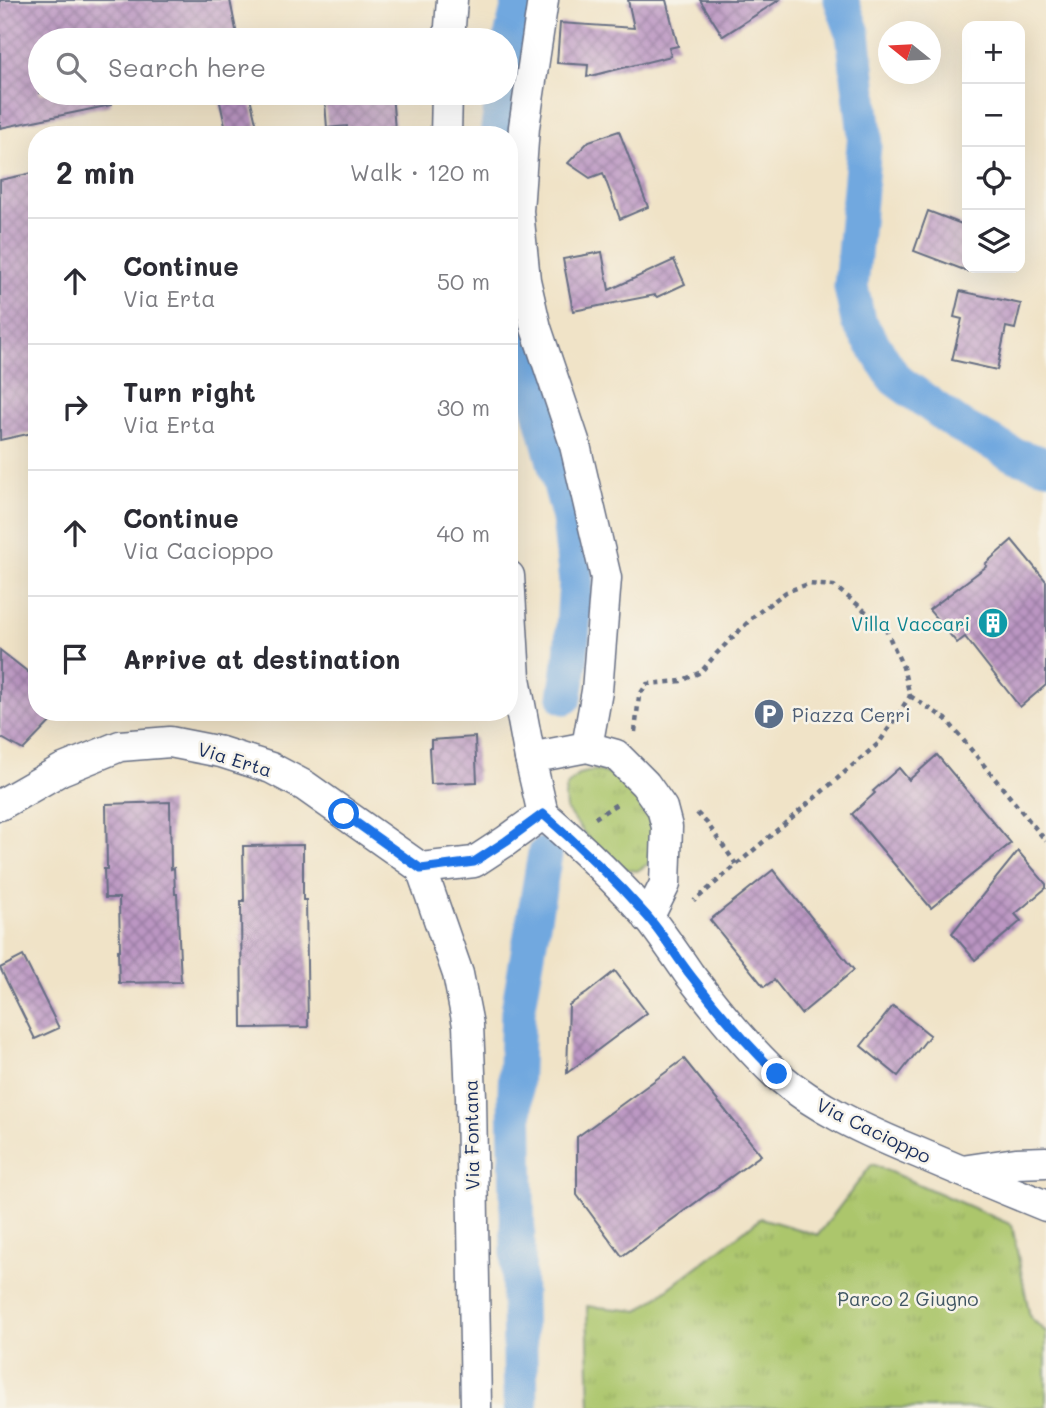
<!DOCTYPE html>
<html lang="en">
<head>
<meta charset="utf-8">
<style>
  :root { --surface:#fff; --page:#f7f7f7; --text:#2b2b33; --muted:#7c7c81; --line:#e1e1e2 }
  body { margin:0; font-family:Mali,sans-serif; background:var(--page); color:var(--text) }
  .controls { position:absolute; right:21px; top:21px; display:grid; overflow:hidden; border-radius:14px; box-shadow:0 7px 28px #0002 }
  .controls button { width:63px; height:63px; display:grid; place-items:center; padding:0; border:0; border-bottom:2px solid var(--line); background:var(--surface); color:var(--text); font:35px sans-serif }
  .compass { position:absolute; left:878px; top:21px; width:63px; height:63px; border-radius:50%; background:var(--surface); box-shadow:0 7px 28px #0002; rotate:288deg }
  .stop { position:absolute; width:21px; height:21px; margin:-16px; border:5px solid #1a73e8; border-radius:50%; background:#fff }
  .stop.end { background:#1a73e8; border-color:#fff; box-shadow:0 2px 7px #0008 }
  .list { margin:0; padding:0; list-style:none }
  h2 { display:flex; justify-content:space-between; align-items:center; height:91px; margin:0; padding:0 28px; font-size:30px }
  h2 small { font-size:23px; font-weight:400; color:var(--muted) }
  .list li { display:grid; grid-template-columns:46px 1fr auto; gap:21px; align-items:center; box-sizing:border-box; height:126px; padding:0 28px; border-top:2px solid var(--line) }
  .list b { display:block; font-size:26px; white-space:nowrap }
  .list p { margin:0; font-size:23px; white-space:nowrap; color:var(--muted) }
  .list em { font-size:23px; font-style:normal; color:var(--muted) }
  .icon { flex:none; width:38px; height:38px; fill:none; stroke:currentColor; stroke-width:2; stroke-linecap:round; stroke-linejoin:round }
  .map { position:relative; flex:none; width:1046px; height:1408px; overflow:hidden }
  .search { position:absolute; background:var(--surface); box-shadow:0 7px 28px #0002; left:28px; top:28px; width:490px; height:77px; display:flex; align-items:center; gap:18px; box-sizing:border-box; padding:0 24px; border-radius:38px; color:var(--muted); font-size:26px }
  .panel { position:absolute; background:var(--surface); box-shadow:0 7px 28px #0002; left:28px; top:126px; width:490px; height:595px; border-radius:28px }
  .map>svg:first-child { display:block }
  .park { fill:url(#park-tufts); stroke:#647a65; stroke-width:2 }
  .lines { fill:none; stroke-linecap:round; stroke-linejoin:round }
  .canal { stroke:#71a8df; stroke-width:35 }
  .building { fill:url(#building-cross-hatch) }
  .minor-casing { stroke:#666e83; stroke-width:33 }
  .path { stroke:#666e83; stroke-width:4.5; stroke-dasharray:5 5; stroke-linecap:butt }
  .minor { stroke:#fff; stroke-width:30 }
  .route { stroke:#1a73e8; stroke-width:9 }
  .labels { text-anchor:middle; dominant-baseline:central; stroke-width:5; stroke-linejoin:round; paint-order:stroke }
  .culture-label { font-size:19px; fill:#0d838f; stroke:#f7f3e8; text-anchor:end }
  .service-label { font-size:19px; fill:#4e5e75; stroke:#f7f3e8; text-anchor:start }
  .street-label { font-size:19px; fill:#1b2f5e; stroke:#f7f3e8 }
  .park-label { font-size:19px; fill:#3f5562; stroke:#f7f3e8 }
</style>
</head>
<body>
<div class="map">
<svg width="1046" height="1408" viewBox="0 0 1046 1408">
  <defs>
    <pattern id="park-tufts" width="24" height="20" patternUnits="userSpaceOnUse" patternTransform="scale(1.75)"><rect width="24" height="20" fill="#acc66c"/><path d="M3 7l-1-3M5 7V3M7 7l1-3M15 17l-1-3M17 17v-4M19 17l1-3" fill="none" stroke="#93aa60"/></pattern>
    <pattern id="building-cross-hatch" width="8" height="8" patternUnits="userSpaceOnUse" patternTransform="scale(1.75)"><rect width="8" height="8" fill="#bb96c2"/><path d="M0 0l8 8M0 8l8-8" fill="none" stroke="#977ba1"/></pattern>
  </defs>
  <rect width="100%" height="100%" fill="#f7f3e8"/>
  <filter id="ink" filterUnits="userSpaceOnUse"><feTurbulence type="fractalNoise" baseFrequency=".0143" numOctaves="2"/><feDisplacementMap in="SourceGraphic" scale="14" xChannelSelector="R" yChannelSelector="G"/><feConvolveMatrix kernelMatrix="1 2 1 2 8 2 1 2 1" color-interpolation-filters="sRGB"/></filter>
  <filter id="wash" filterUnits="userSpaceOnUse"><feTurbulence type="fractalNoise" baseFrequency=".00686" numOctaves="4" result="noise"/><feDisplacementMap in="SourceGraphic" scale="28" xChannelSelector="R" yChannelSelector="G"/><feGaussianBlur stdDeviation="1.57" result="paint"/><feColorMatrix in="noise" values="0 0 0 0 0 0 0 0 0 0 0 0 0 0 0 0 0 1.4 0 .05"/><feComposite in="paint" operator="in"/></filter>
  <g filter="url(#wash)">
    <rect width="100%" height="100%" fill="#f0e3c7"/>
    <g class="park">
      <path d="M 596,770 L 620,778 L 650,807 L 656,846 L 648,864 L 637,871 L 619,868 L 597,850 L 566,809 L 565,796 L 567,786 L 579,774 Z"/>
      <path d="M 872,1164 L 1012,1225 L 1030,1317 L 1046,1332 L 1046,1408 L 590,1408 L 587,1306 L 639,1311 L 761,1218 L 818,1235 Z"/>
    </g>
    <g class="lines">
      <g class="canal">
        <path d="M 841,0 L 853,33 L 865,134 L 851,287 L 858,321 L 895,379 L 957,424 L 1014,455 L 1046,465"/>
        <path d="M 506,73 L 509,46 L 520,0"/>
        <path d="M 497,135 L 503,93"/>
        <path d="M 509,294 L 569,518 L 576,582 L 571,657 L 565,697"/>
        <path d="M 521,1408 L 515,1094 L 518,1011 L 545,854"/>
      </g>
    </g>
    <g id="blocks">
      <g class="building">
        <path d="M 0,0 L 230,0 L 238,40 L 40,40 L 40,93 L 110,93 L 111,105 L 0,128 Z"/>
        <path d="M 628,0 L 666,0 L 678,46 L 669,48 L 671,56 L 587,77 L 588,65 L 557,63 L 560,23 L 634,28 Z"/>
        <path d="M 700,0 L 779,0 L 723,36 Z"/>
        <path d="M 218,93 L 249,93 L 259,135 L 227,135 Z"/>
        <path d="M 347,93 L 392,93 L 395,130 L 348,134 L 347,126 L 327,128 L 325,102 L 347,100 Z"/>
        <path d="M 619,131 L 648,207 L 620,219 L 603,173 L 590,178 L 568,163 L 589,141 Z"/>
        <path d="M 37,172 L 37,432 L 0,440 L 0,180 Z"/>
        <path d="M 928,211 L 967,226 L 967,271 L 914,251 Z"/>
        <path d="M 602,252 L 609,290 L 674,260 L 685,284 L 657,297 L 655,295 L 573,311 L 563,259 Z"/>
        <path d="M 960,291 L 1021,304 L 1015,329 L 1006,327 L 997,370 L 952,360 L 962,319 L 954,317 Z"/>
        <path d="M 1012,540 L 1046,581 L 1046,685 L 1020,707 L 965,637 L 957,643 L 929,610 L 987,566 L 985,564 Z"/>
        <path d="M 0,650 L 37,679 L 37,712 L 60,712 L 23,750 L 0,737 Z"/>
        <path d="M 475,737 L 477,782 L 431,784 L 429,748 L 431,748 L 431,740 Z"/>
        <path d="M 937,755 L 1011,843 L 931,908 L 852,814 L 875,793 L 873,791 L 899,768 L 909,780 Z"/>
        <path d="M 170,802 L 171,869 L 174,868 L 175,894 L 177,894 L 181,982 L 119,983 L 118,950 L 120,950 L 119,898 L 105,898 L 104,869 L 107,869 L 106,804 Z"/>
        <path d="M 303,845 L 303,900 L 306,900 L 308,1027 L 242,1028 L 241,901 L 244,901 L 243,846 Z"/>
        <path d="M 1018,851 L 1046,884 L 1046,888 L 1015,914 L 1021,921 L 975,960 L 952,933 Z"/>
        <path d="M 773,870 L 854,970 L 801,1014 L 774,980 L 764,987 L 710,920 Z"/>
        <path d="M 23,956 L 59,1028 L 35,1039 L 0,968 Z"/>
        <path d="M 615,971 L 647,1013 L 567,1073 L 569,1005 L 587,993 Z"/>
        <path d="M 893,1006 L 930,1035 L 898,1076 L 861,1046 Z"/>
        <path d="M 684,1059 L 761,1155 L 622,1256 L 577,1195 L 577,1137 Z"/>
      </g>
    </g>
  </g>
  <g filter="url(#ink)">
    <use href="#blocks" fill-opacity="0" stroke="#666e83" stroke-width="2"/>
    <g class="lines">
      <g class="minor-casing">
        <g id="minor">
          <path d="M 543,0 L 524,127 L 518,211 L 525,280 L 536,328 L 574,441 L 606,578 L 597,691 L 587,747"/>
          <path d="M 449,40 L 452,0"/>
          <path d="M 446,135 L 447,93"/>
          <path d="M 509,576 L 515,678 L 530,758 L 543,814"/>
          <path d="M 530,758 L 587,747 L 616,755 L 645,784 L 662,808 L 667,827 L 665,884 L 648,918"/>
          <path d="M 0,805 L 61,770 L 120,746 L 170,742 L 221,752 L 271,768 L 305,786 L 421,868 L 474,862 L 506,841 L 543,814 C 580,846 617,881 649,918 C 663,936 676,955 689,974 C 715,1008 745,1045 776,1074 C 816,1109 870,1133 919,1153 C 961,1171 1004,1189 1046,1206"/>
          <path d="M 421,868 L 458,974 L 468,1025 L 471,1097 L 476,1408"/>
          <path d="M 962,1171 L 1016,1163 L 1046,1162"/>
        </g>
      </g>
      <g class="path">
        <path d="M 910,696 L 946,719 L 1046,841"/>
        <path d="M 635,732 L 639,696 L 647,684 L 681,681 L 701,672 L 716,654 L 755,615 L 786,592 L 808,584 L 834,586 L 857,604 L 886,630 L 903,667 L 910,696 L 879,743 L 694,901"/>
        <path d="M 697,813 L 707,823 L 736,864"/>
        <path d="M 595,818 L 620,802"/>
      </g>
      <use href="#minor" class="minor"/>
    </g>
  </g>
  <g class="lines" filter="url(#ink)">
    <path class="route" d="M 344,814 L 421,869 L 474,862 L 506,841 L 543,814 C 580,846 615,880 647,916 C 664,935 676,957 692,977 C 718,1011 747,1044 777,1074"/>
  </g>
  <defs>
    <g id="building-disc" transform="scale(1.575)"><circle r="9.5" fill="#0f9aa8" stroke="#f7f3e8"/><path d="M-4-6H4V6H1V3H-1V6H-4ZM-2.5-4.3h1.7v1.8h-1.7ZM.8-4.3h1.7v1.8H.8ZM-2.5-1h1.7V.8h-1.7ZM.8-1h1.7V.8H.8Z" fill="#fff"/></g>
    <g id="parking-disc" transform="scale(1.575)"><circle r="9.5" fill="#5c6f8a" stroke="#f7f3e8"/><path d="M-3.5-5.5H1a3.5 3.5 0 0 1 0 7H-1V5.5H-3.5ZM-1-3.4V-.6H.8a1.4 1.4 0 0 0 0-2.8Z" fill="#fff"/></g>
  </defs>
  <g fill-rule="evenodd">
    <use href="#building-disc" x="993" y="623"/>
    <use href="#parking-disc" x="769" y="714"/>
  </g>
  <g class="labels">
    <g class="culture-label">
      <text x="970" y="623">Villa Vaccari</text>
    </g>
    <g class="service-label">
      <text x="792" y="714">Piazza Cerri</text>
    </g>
    <g class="street-label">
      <text transform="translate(235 759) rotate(17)">Via Erta</text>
      <text transform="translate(874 1130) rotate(26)">Via Cacioppo</text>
      <text transform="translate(471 1135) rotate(-91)">Via Fontana</text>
    </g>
    <g class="park-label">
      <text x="908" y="1298">Parco 2 Giugno</text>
    </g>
  </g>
</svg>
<div class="controls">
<button>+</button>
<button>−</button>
<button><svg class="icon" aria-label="locate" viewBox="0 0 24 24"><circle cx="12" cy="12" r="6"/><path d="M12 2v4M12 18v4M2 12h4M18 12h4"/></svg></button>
<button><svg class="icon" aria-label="layers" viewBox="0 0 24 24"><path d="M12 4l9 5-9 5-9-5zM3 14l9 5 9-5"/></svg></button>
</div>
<svg class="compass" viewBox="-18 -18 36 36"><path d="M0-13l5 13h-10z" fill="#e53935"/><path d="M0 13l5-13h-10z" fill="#7c7c81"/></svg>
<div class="stop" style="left:344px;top:814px"></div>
<div class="stop end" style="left:777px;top:1074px"></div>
<div class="search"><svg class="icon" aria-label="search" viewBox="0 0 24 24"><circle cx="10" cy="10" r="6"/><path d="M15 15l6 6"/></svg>Search here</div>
<section class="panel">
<h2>2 min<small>Walk · 120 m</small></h2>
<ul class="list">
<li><svg class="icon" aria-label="ahead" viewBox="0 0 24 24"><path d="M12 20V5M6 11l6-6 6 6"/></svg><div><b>Continue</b><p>Via Erta</p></div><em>50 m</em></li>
<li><svg class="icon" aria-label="right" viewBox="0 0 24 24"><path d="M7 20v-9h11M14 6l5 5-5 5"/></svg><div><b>Turn right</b><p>Via Erta</p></div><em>30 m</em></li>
<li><svg class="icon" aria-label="ahead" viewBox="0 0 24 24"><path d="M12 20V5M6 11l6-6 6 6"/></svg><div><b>Continue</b><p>Via Cacioppo</p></div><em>40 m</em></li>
<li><svg class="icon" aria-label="arrive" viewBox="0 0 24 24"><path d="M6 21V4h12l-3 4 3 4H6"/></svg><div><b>Arrive at destination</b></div></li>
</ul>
</section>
</div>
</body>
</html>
